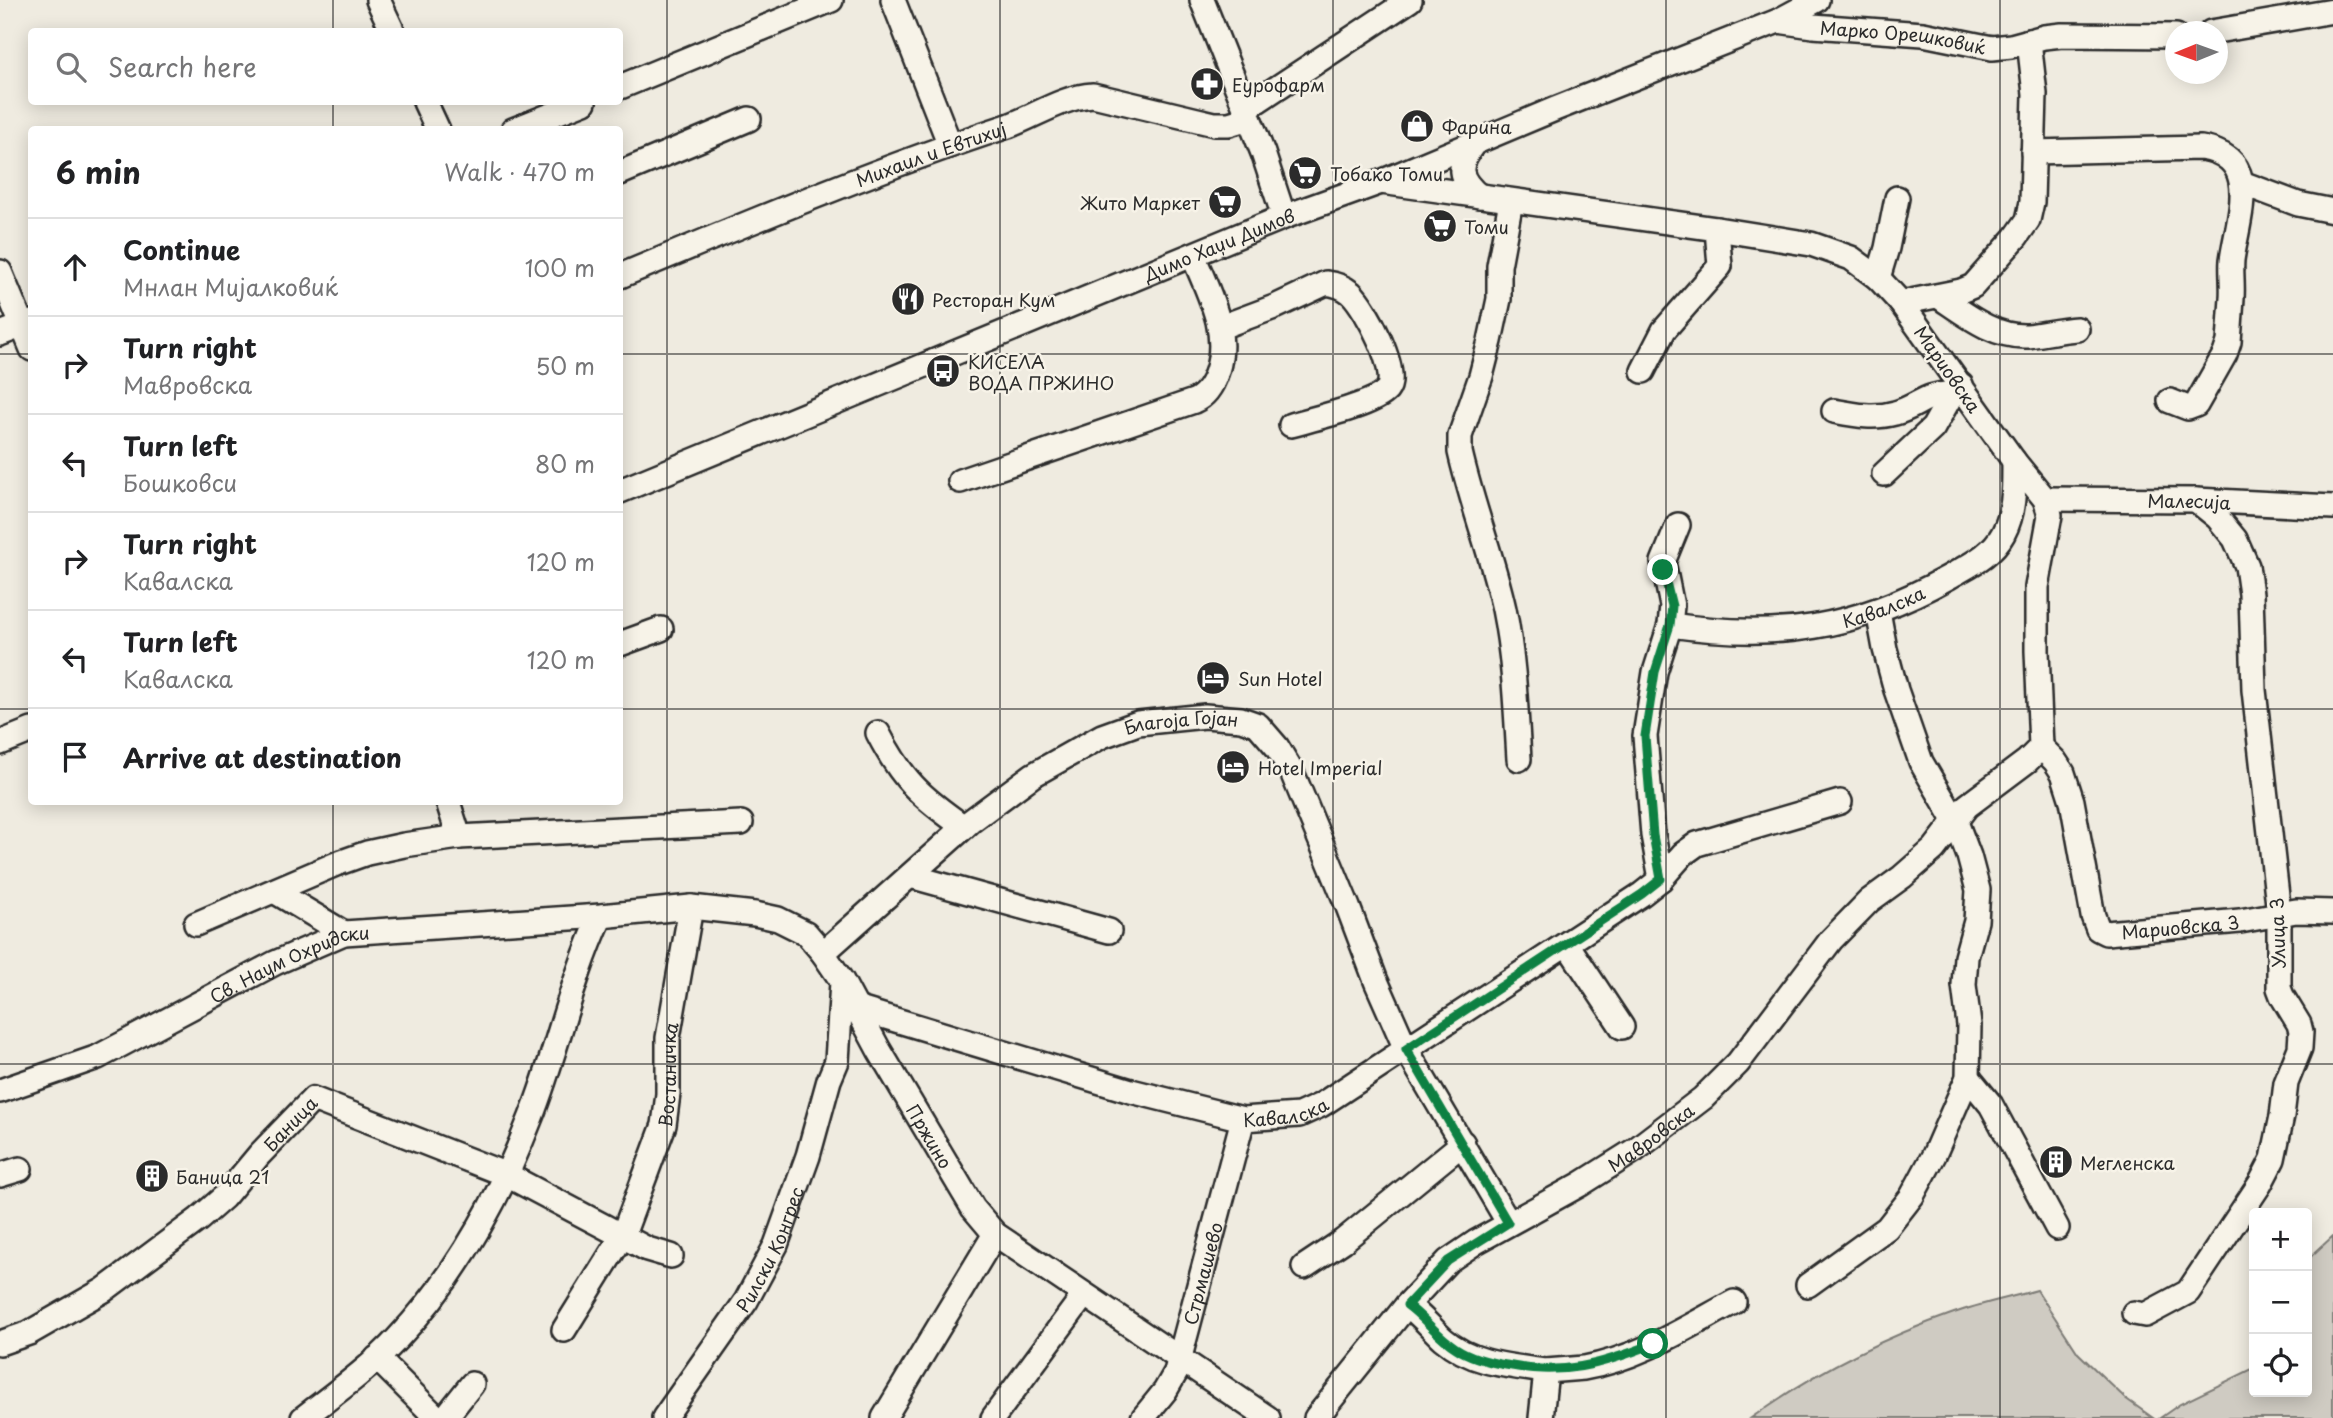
<!DOCTYPE html>
<html lang="en">
<head>
<meta charset="utf-8">
<style>
  :root { --surface:#fff; --page:#f6f6f6; --text:#202124; --muted:#757577; --line:#e0e0e0 }
  body { margin:0; font-family:"Playpen Sans",sans-serif; background:var(--page); color:var(--text) }
  .controls { position:absolute; right:21px; bottom:21px; display:grid; overflow:hidden; border-radius:7px; box-shadow:0 4px 18px #0003 }
  .controls button { width:63px; height:63px; display:grid; place-items:center; padding:0; border:0; border-bottom:2px solid var(--line); background:var(--surface); color:var(--text); font:35px sans-serif }
  .compass { position:absolute; left:2165px; top:21px; width:63px; height:63px; border-radius:50%; background:var(--surface); box-shadow:0 4px 18px #0003; rotate:269deg }
  .stop { position:absolute; width:21px; height:21px; margin:-16px; border:5px solid #0b8043; border-radius:50%; background:#fff }
  .stop.end { background:#0b8043; border-color:#fff; box-shadow:0 2px 7px #0008 }
  .list { margin:0; padding:0; list-style:none }
  h2 { display:flex; justify-content:space-between; align-items:center; height:91px; margin:0; padding:0 28px; font-size:30px }
  h2 small { font-size:23px; font-weight:400; color:var(--muted) }
  .list li { display:grid; grid-template-columns:46px 1fr auto; gap:21px; align-items:center; box-sizing:border-box; height:98px; padding:0 28px; border-top:2px solid var(--line) }
  .list b { display:block; font-size:26px; white-space:nowrap }
  .list p { margin:0; font-size:23px; white-space:nowrap; color:var(--muted) }
  .list em { font-size:23px; font-style:normal; color:var(--muted) }
  .icon { flex:none; width:38px; height:38px; fill:none; stroke:currentColor; stroke-width:2; stroke-linecap:round; stroke-linejoin:round }
  .map { position:relative; flex:none; width:2333px; height:1418px; overflow:hidden }
  .search { position:absolute; background:var(--surface); box-shadow:0 4px 18px #0003; left:28px; top:28px; width:595px; height:77px; display:flex; align-items:center; gap:18px; box-sizing:border-box; padding:0 24px; border-radius:7px; color:var(--muted); font-size:26px }
  .panel { position:absolute; background:var(--surface); box-shadow:0 4px 18px #0003; left:28px; top:126px; width:595px; height:679px; border-radius:7px }
  .map>svg:first-child { display:block }
  .green { fill:#cfcbc2; stroke:#7d7b76; stroke-width:2 }
  .lines { fill:none; stroke-linecap:round; stroke-linejoin:round }
  .minor-casing { stroke:#2b2b2b; stroke-width:28 }
  .minor { stroke:#f7f3e8; stroke-width:23 }
  .route { stroke:#0b8043; stroke-width:9 }
  .grid { fill:none; stroke:#2b2b2b; stroke-width:2; stroke-opacity:0.55 }
  .labels { text-anchor:middle; dominant-baseline:central; stroke-width:5; stroke-linejoin:round; paint-order:stroke }
  .street-label { font-size:18px; fill:#2b2b2b; stroke:#f7f3e8 }
  .poi-label { font-size:18px; fill:#2b2b2b; stroke:#f7f3e8; text-anchor:start }
</style>
</head>
<body>
<div class="map">
<svg width="2333" height="1418" viewBox="0 0 2333 1418">
  <rect width="100%" height="100%" fill="#efebe0"/>
  <filter id="ink" filterUnits="userSpaceOnUse"><feTurbulence type="fractalNoise" baseFrequency=".0143" numOctaves="2"/><feDisplacementMap in="SourceGraphic" scale="14" xChannelSelector="R" yChannelSelector="G"/><feConvolveMatrix kernelMatrix="1 2 1 2 8 2 1 2 1" color-interpolation-filters="sRGB"/></filter>
  <g filter="url(#ink)">
    <g class="green">
      <path d="M 2333,1236 L 2333,1418 L 2160,1418 L 2180,1404 L 2254,1368 L 2254,1392 L 2307,1392 L 2307,1260 Z"/>
      <path d="M 2037,1290 L 2078,1353 L 2125,1398 L 2153,1418 L 1751,1418 C 1813,1373 1882,1338 1954,1313 C 1981,1303 2009,1298 2037,1290 Z"/>
    </g>
    <g class="lines">
      <g class="minor-casing">
        <g id="minor">
          <path d="M 378,0 L 393,32"/>
          <path d="M 893,0 L 950,145"/>
          <path d="M 1202,0 L 1263,153 L 1284,217"/>
          <path id="s1" d="M 1778,21 L 1813,26 L 1923,34 L 1992,48 L 2011,46 L 2044,37 L 2062,35 L 2176,36"/>
          <path d="M 2211,32 L 2333,11"/>
          <path d="M 620,87 L 831,0"/>
          <path d="M 425,102 L 438,130"/>
          <path d="M 1245,109 L 1410,0"/>
          <path d="M 513,130 L 584,102"/>
          <path d="M 1474,143 C 1457,166 1457,177 1479,196"/>
          <path d="M 2033,152 L 2201,148 C 2263,157 2238,217 2232,260 C 2231,272 2233,285 2232,298 C 2231,313 2230,327 2229,342 L 2225,354 L 2196,405 L 2188,408 L 2170,401"/>
          <path d="M 620,173 L 749,119"/>
          <path d="M 2242,183 L 2298,204 L 2333,211"/>
          <path d="M 1511,201 L 1499,266 L 1499,299 L 1490,341 L 1481,376 L 1460,436 L 1460,452 C 1472,505 1492,555 1504,609 C 1514,658 1516,709 1519,759"/>
          <path d="M 0,272 L 32,349"/>
          <path id="s2" d="M 620,276 C 748,223 876,169 1008,126 C 1036,116 1062,97 1093,95 L 1214,124 L 1229,124 L 1249,118"/>
          <path d="M 1878,278 L 1887,248 L 1897,198"/>
          <path d="M 1938,296 C 1965,314 1994,338 2028,336 C 2044,334 2060,330 2077,329"/>
          <path d="M 1901,303 L 1961,291 L 1973,286 L 2016,237 L 2028,220 L 2032,202 L 2035,94 L 2029,41"/>
          <path d="M 1221,327 L 1277,306 L 1326,283 C 1335,284 1344,287 1351,293 C 1366,307 1401,373 1387,390 C 1374,405 1312,419 1291,425"/>
          <path d="M 0,334 L 32,322"/>
          <path d="M 1643,371 L 1664,330 L 1720,266 L 1717,229"/>
          <path d="M 1834,411 C 1855,415 1874,419 1895,413 C 1918,407 1925,393 1952,394"/>
          <path d="M 1884,474 L 1933,428 L 1952,394 L 1961,385"/>
          <path d="M 960,481 L 1194,401 C 1206,396 1213,384 1217,371 C 1230,330 1208,293 1193,255"/>
          <path id="s3" d="M 620,491 L 1284,217 L 1381,182 L 1555,109 L 1778,21 L 1817,0"/>
          <path id="s4" d="M 2045,499 L 2196,500 L 2333,507"/>
          <path id="s5" d="M 1670,625 C 1777,640 1854,630 1949,577 C 1969,565 1991,556 2003,534 C 2015,512 2014,486 2014,461"/>
          <path d="M 620,644 L 661,629"/>
          <path d="M 878,733 C 902,780 921,797 964,827"/>
          <path d="M 0,743 L 32,730"/>
          <path id="s6" d="M 2041,747 L 2055,761 L 2063,773 L 2072,801 L 2093,916 L 2098,929 L 2106,933 L 2240,921 L 2296,911 L 2333,912"/>
          <path d="M 448,802 L 459,837"/>
          <path d="M 910,876 L 1109,931"/>
          <path d="M 1661,879 L 1653,835 L 1645,736 L 1655,672 L 1670,625 L 1672,606 L 1663,562 L 1678,525"/>
          <path d="M 274,891 L 344,933"/>
          <path d="M 196,924 L 336,864 L 367,853 L 404,845 L 459,837 L 741,823"/>
          <path d="M 1567,944 L 1622,1027"/>
          <path id="s7" d="M 823,953 L 971,821 L 1033,775 L 1102,736 L 1138,723 L 1205,716 L 1241,719 L 1258,725 L 1277,747 L 1292,772 L 1348,907 L 1376,981 L 1406,1049 L 1508,1222"/>
          <path id="s8" d="M 856,1008 L 1131,1091 L 1243,1119 L 1299,1115 L 1321,1105 L 1642,894 L 1661,879 L 1683,854 L 1697,844 L 1840,802"/>
          <path d="M 1968,1077 L 1991,1105 L 2057,1228"/>
          <path id="s9" d="M 0,1091 L 98,1057 L 275,963 L 344,933 L 601,916 L 691,907 L 755,914 L 778,919 L 806,933 L 823,953 L 842,981 L 879,1050 L 973,1208 L 995,1234 L 1268,1418"/>
          <path d="M 0,1175 L 20,1169"/>
          <path d="M 1304,1267 L 1343,1241 L 1463,1143"/>
          <path d="M 1808,1285 L 1887,1228 L 1912,1196 L 1934,1155 L 1968,1077 L 1969,1025 L 1964,985 L 1966,957 L 1976,921 L 1978,890 L 1969,856 L 1956,822 L 1921,762 L 1896,690 L 1885,649 L 1878,611"/>
          <path d="M 1407,1305 C 1421,1315 1431,1328 1443,1339 C 1472,1364 1510,1366 1546,1371 L 1541,1418"/>
          <path d="M 2134,1313 L 2145,1315 L 2188,1292 L 2260,1184 L 2273,1159 L 2282,1116 L 2286,1083 L 2300,1048 L 2301,1032 L 2299,1024 L 2282,996 L 2279,988 L 2279,914 L 2254,690 L 2251,594 L 2247,566 L 2235,539 L 2217,517 L 2196,500"/>
          <path id="s10" d="M 564,1330 L 623,1235 L 664,1125 L 668,1094 L 668,1038 L 691,907"/>
          <path id="s11" d="M 0,1343 L 29,1333 L 104,1290 L 199,1219 L 224,1197 L 259,1155 L 313,1099 L 507,1175 L 647,1249 L 671,1256"/>
          <path d="M 377,1358 L 437,1418"/>
          <path d="M 1546,1371 C 1559,1370 1572,1369 1584,1368 C 1638,1359 1687,1327 1734,1302"/>
          <path d="M 303,1418 C 335,1393 369,1369 397,1339 C 457,1276 500,1197 531,1117 C 557,1051 571,981 601,916"/>
          <path d="M 445,1418 L 472,1384"/>
          <path id="s12" d="M 664,1418 L 746,1301 L 776,1245 L 808,1156 L 829,1080 L 837,1061 L 842,982"/>
          <path d="M 884,1418 L 995,1234"/>
          <path d="M 993,1418 L 1084,1295"/>
          <path id="s13" d="M 1143,1418 L 1165,1391 L 1176,1372 L 1243,1119"/>
          <path id="s14" d="M 1316,1418 L 1407,1305 L 1448,1261 L 1476,1242 L 1581,1184 L 1635,1150 L 1703,1098 L 1738,1063 L 1831,940 L 1869,901 L 1902,877 L 1934,849 L 1967,806 L 2027,761 L 2041,747 L 2037,651 L 2037,587 L 2050,515 L 2045,499 L 2014,461 L 1901,303 L 1878,278 L 1851,258 L 1811,244 L 1717,229 L 1381,182"/>
        </g>
      </g>
      <use href="#minor" class="minor"/>
    </g>
  </g>
  <g class="lines" filter="url(#ink)">
    <path class="route" d="M 1653,1344 C 1601,1365 1562,1376 1506,1365 C 1488,1362 1471,1358 1456,1348 C 1437,1336 1425,1318 1407,1305 L 1448,1261 L 1508,1223 L 1406,1049 L 1642,894 L 1661,879 L 1653,835 L 1645,736 L 1655,672 L 1670,625 L 1672,606 L 1663,570"/>
  </g>
  <path class="grid" d="M 333,0 L 333,32M 667,0 L 667,1418M 1000,0 L 1000,1418M 1333,0 L 1333,1418M 1666,0 L 1666,1418M 2000,0 L 2000,1418M 333,102 L 333,130M 0,354 L 32,354M 620,354 L 2333,354M 0,709 L 32,709M 620,709 L 2333,709M 333,802 L 333,1418M 0,1064 L 2333,1064"/>
  <defs>
    <g id="pharmacy-disc" transform="scale(1.75)"><circle r="9.5" fill="#2b2b2b" stroke="#f7f3e8"/><path d="M-2-6h4v4h4v4h-4v4h-4v-4h-4v-4h4Z" fill="#fff"/></g>
    <g id="shop-disc" transform="scale(1.75)"><circle r="9.5" fill="#2b2b2b" stroke="#f7f3e8"/><path d="M-5-2.5h2.3a2.7 3.5 0 0 1 5.4 0H5L5.5 6h-11ZM-1.5-2.5h3a1.5 2.3 0 0 0-3 0Z" fill="#fff"/></g>
    <g id="supermarket-disc" transform="scale(1.75)"><circle r="9.5" fill="#2b2b2b" stroke="#f7f3e8"/><path d="M-6-5.5h2.5l.6 2H6L4.5 2H-2.5L-4.4-4H-6ZM-1.5 3.2a1.3 1.3 0 1 0 .1 0ZM3 3.2a1.3 1.3 0 1 0 .1 0Z" fill="#fff"/></g>
    <g id="restaurant-disc" transform="scale(1.75)"><circle r="9.5" fill="#2b2b2b" stroke="#f7f3e8"/><path d="M-5-6h1v4h1v-4h1v4h1v-4h1v5L-1.5 .5V6h-2V.5L-5-1ZM5-6V6H3V1.5H1.5Q1.5-4 5-6Z" fill="#fff"/></g>
    <g id="bus-disc" transform="scale(1.75)"><circle r="9.5" fill="#2b2b2b" stroke="#f7f3e8"/><path d="M-5-6H5V4H4V6H2V4H-2V6H-4V4H-5ZM-3.5-4V0h7V-4ZM-3.5 1.2v1.5H-2V1.2ZM2 1.2v1.5H3.5V1.2Z" fill="#fff"/></g>
    <g id="hotel-disc" transform="scale(1.75)"><circle r="9.5" fill="#2b2b2b" stroke="#f7f3e8"/><path d="M-6-4.5h1.5V1H6V5H4.5V3h-9V5H-6ZM-4 0a1.8 1.8 0 1 1 3.6 0ZM.5 0V-2.5h3Q6-2.5 6 0Z" fill="#fff"/></g>
    <g id="building-disc" transform="scale(1.75)"><circle r="9.5" fill="#2b2b2b" stroke="#f7f3e8"/><path d="M-4-6H4V6H1V3H-1V6H-4ZM-2.5-4.3h1.7v1.8h-1.7ZM.8-4.3h1.7v1.8H.8ZM-2.5-1h1.7V.8h-1.7ZM.8-1h1.7V.8H.8Z" fill="#fff"/></g>
  </defs>
  <g fill-rule="evenodd">
    <use href="#pharmacy-disc" x="1207" y="84"/>
    <use href="#shop-disc" x="1417" y="126"/>
    <use href="#supermarket-disc" x="1305" y="173"/>
    <use href="#supermarket-disc" x="1225" y="202"/>
    <use href="#supermarket-disc" x="1440" y="226"/>
    <use href="#restaurant-disc" x="908" y="299"/>
    <use href="#bus-disc" x="943" y="371"/>
    <use href="#hotel-disc" x="1213" y="678"/>
    <use href="#hotel-disc" x="1233" y="767"/>
    <use href="#building-disc" x="2056" y="1162"/>
    <use href="#building-disc" x="152" y="1176"/>
  </g>
  <g class="labels">
    <g class="street-label">
      <text stroke="none"><textPath href="#s1" startOffset="126">Марко Орешковиќ</textPath></text>
      <text stroke="none"><textPath href="#s2" startOffset="334">Михаил и Евтихиј</textPath></text>
      <text stroke="none"><textPath href="#s3" startOffset="648">Димо Хаџи Димов</textPath></text>
      <text transform="translate(1948 369) rotate(55)">Мариовска</text>
      <text stroke="none"><textPath href="#s4" startOffset="144">Малесија</textPath></text>
      <text stroke="none"><textPath href="#s5" startOffset="217">Кавалска</textPath></text>
      <text stroke="none"><textPath href="#s7" startOffset="436">Благоја Гојан</textPath></text>
      <text stroke="none"><textPath href="#s6" startOffset="278">Мариовска 3</textPath></text>
      <text transform="translate(2277 933) rotate(-92)">Улица 3</text>
      <text stroke="none"><textPath href="#s9" startOffset="318">Св. Наум Охридски</textPath></text>
      <text stroke="none"><textPath href="#s10" startOffset="280">Востаничка</textPath></text>
      <text stroke="none"><textPath href="#s8" startOffset="446">Кавалска</textPath></text>
      <text stroke="none"><textPath href="#s11" startOffset="368">Баница</textPath></text>
      <text stroke="none"><textPath href="#s9" startOffset="1085">Пржино</textPath></text>
      <text stroke="none"><textPath href="#s14" startOffset="443">Мавровска</textPath></text>
      <text stroke="none"><textPath href="#s12" startOffset="200">Рилски Конгрес</textPath></text>
      <text stroke="none"><textPath href="#s13" startOffset="159">Стрмашево</textPath></text>
    </g>
    <g class="poi-label">
      <text x="1232" y="84">Еурофарм</text>
      <text x="1442" y="126">Фарина</text>
      <text x="1330" y="173">Тобако Томи</text>
      <text x="1200" y="202" text-anchor="end">Жито Маркет</text>
      <text x="1464" y="226">Томи</text>
      <text x="932" y="299">Ресторан Кум</text>
      <text x="968" y="361">КИСЕЛА<tspan x="968" dy="21">ВОДА ПРЖИНО</tspan></text>
      <text x="1238" y="678">Sun Hotel</text>
      <text x="1258" y="767">Hotel Imperial</text>
      <text x="2080" y="1162">Мегленска</text>
      <text x="176" y="1176">Баница 21</text>
    </g>
  </g>
</svg>
<div class="controls">
<button>+</button>
<button>−</button>
<button><svg class="icon" aria-label="locate" viewBox="0 0 24 24"><circle cx="12" cy="12" r="6"/><path d="M12 2v4M12 18v4M2 12h4M18 12h4"/></svg></button>
</div>
<svg class="compass" viewBox="-18 -18 36 36"><path d="M0-13l5 13h-10z" fill="#e53935"/><path d="M0 13l5-13h-10z" fill="#757577"/></svg>
<div class="stop" style="left:1653px;top:1344px"></div>
<div class="stop end" style="left:1663px;top:570px"></div>
<div class="search"><svg class="icon" aria-label="search" viewBox="0 0 24 24"><circle cx="10" cy="10" r="6"/><path d="M15 15l6 6"/></svg>Search here</div>
<section class="panel">
<h2>6 min<small>Walk · 470 m</small></h2>
<ul class="list">
<li><svg class="icon" aria-label="ahead" viewBox="0 0 24 24"><path d="M12 20V5M6 11l6-6 6 6"/></svg><div><b>Continue</b><p>Мнлан Мијалковиќ</p></div><em>100 m</em></li>
<li><svg class="icon" aria-label="right" viewBox="0 0 24 24"><path d="M7 20v-9h11M14 6l5 5-5 5"/></svg><div><b>Turn right</b><p>Мавровска</p></div><em>50 m</em></li>
<li><svg class="icon" aria-label="left" viewBox="0 0 24 24"><path d="M17 20v-9H6M10 6l-5 5 5 5"/></svg><div><b>Turn left</b><p>Бошковси</p></div><em>80 m</em></li>
<li><svg class="icon" aria-label="right" viewBox="0 0 24 24"><path d="M7 20v-9h11M14 6l5 5-5 5"/></svg><div><b>Turn right</b><p>Кавалска</p></div><em>120 m</em></li>
<li><svg class="icon" aria-label="left" viewBox="0 0 24 24"><path d="M17 20v-9H6M10 6l-5 5 5 5"/></svg><div><b>Turn left</b><p>Кавалска</p></div><em>120 m</em></li>
<li><svg class="icon" aria-label="arrive" viewBox="0 0 24 24"><path d="M6 21V4h12l-3 4 3 4H6"/></svg><div><b>Arrive at destination</b></div></li>
</ul>
</section>
</div>
</body>
</html>
